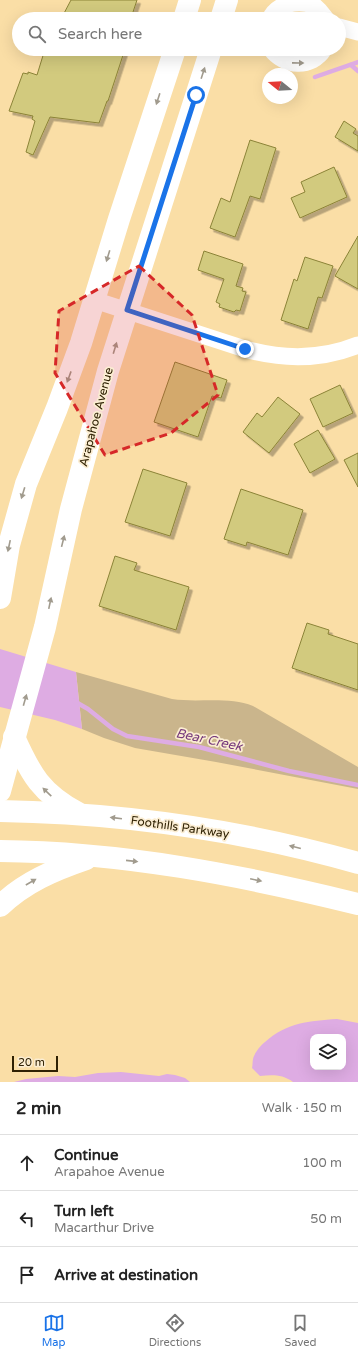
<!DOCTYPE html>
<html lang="en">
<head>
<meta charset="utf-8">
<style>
  :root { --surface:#fff; --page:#f6f6f6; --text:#222; --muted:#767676; --line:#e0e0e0; --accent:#1a73e8 }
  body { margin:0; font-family:"Varela Round",sans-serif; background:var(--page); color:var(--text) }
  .controls { position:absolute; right:12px; bottom:12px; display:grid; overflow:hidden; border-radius:8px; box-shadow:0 4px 16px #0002 }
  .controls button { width:36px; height:36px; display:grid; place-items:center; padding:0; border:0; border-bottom:1px solid var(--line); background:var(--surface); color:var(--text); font:20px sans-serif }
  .compass { position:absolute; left:262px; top:68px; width:36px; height:36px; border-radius:50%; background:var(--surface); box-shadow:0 4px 16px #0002; rotate:288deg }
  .scale { position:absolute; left:12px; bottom:10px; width:46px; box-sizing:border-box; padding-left:4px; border:2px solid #2f2103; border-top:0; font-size:11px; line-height:14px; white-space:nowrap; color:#2f2103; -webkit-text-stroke:3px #fbedd2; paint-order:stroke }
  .stop { position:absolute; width:12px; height:12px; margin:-9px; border:3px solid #1a73e8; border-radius:50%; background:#fff }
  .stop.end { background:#1a73e8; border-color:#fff; box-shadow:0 1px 4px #0008 }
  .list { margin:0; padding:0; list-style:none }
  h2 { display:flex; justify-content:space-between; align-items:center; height:52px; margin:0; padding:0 16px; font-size:17px }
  h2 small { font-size:13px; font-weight:400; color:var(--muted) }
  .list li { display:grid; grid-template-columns:26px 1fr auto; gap:12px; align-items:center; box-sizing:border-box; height:56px; padding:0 16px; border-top:1px solid var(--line) }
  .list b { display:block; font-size:15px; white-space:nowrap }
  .list p { margin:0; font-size:13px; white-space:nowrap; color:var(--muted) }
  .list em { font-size:13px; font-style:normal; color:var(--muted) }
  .icon { flex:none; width:22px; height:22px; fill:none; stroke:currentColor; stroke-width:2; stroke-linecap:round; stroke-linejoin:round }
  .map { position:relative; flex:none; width:358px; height:1082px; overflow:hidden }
  .search { position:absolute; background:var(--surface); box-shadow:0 4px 16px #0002; left:12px; right:12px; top:12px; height:44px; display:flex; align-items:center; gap:10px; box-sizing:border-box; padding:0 14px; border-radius:22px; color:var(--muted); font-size:15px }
  .sheet { height:220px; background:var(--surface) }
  nav { display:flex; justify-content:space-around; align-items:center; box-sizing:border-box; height:56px; border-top:1px solid var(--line); background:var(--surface); font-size:11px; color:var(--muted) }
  nav a { display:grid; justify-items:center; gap:2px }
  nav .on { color:var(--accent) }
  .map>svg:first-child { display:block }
  .green { fill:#cab58c }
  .water { fill:#deace3; fill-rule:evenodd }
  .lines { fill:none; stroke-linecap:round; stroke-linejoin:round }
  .stream { stroke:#deace3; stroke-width:4.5 }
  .building { fill:#d2ca7e; stroke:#8b8337; filter:url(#shadow) }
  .minor { stroke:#fff; stroke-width:17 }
  .major { stroke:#fff; stroke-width:22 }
  .highway { stroke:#fff; stroke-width:22 }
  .oneway { fill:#a19b8e }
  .route { stroke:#1a73e8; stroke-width:5 }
  .marked { fill:#d62828; fill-opacity:0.2; stroke:#d62828; stroke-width:3; stroke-dasharray:8 5; stroke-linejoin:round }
  .labels { text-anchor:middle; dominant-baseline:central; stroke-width:3.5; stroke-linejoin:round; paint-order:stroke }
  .street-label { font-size:12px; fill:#2f2103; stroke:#fbedd2 }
  .water-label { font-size:13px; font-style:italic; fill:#763a7c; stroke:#fbedd2 }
</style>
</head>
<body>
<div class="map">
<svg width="358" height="1082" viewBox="0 0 358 1082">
  <defs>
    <filter id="shadow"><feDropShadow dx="3.5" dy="3.5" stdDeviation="0" flood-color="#0004"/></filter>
  </defs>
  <rect width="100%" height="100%" fill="#fadea6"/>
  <path class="green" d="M 76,672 L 172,699 C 198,703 229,696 253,706 L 358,767 L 358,789 L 216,762 L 135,748 L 104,738 L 82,729 Z"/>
  <g class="water">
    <path d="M 0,649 L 76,672 L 82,729 L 55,720 L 0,707 Z"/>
    <path d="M 337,1019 L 358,1023 L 358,1082 L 293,1082 C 282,1074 272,1075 260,1076 L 252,1068 C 253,1065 252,1060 254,1056 C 256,1051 261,1045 265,1042 C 288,1022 309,1021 337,1019 ZM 313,1037 L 343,1037 L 343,1067 L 313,1067 Z"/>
    <path d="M 121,1072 L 159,1076 L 167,1074 L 175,1075 L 185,1078 L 190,1082 L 14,1082 L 26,1079 L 58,1076 L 75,1077 L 98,1073 Z"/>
  </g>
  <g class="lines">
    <g class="stream">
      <path d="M 351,65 L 358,71"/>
      <path d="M 315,77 L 358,62"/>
      <path d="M 74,701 L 88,709 L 113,729 L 127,736 L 199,747 L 289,771 L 358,785"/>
    </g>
  </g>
  <g class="building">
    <path d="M 71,0 L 137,0 L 131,18 L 127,19 L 61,19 Z"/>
    <path d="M 45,49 L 125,49 L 108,101 L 107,101 L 99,123 L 50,117 L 33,155 L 26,152 L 35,121 L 32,119 L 33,116 L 9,111 L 23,73 L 28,74 L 28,72 L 37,75 Z"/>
    <path d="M 344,121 L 356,129 L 353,133 L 358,136 L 358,151 L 335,137 Z"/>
    <path d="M 250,140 L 276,148 L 260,199 L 250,196 L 235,237 L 210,228 L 221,198 L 230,202 Z"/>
    <path d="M 334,167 L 347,197 L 300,218 L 291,198 L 305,192 L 301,182 Z"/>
    <path d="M 358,236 L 358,289 L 335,276 Z"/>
    <path d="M 204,251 L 243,264 L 236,286 L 243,288 L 242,291 L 246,292 L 240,311 L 236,310 L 234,312 L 219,307 L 220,304 L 216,302 L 224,279 L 198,270 Z"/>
    <path d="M 305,257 L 333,266 L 322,298 L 318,297 L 308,329 L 281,320 L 294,279 L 297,281 Z"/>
    <path d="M 175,362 L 227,380 L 221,398 L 212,396 L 198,437 L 154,422 Z"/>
    <path d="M 340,385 L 353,413 L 323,427 L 310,399 Z"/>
    <path d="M 278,397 L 300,414 L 269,453 L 243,432 L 257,413 L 262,417 Z"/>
    <path d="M 318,430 L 335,459 L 310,473 L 294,444 Z"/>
    <path d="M 358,453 L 358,487 L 344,460 Z"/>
    <path d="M 143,469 L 187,483 L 170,536 L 125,522 Z"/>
    <path d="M 241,489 L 303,510 L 288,555 L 247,542 L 246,546 L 224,539 Z"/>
    <path d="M 115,556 L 137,563 L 134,570 L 189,587 L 176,630 L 99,606 Z"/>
    <path d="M 307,623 L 329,630 L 328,634 L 358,644 L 358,690 L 292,668 Z"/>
  </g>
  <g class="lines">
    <g class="minor">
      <path d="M 270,19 C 277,3 298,0 313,5 C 319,9 322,14 326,19"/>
      <path d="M 339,27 L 358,32"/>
      <path d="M 271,49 C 284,67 312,69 324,49"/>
      <path d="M 94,300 L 245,349 C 284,360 321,360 358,345"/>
    </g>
    <g class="major">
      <path d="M 184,19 L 190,0"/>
      <path d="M 221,19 L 227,0"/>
      <path d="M 0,598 L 9,545 L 26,484 L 57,408 L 81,343 L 119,219 L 175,49"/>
      <path d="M 0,791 L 45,627 L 71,509 L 108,371 L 211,49"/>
    </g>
    <g class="highway">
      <path d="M 14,737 C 31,775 41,793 78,813"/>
      <path d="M 0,811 C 120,813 242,830 358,863"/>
      <path d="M 0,851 C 121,852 241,875 358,904"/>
      <path d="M 0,906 C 25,882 54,870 86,859"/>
    </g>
  </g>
  <defs><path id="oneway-solid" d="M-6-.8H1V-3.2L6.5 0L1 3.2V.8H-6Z"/></defs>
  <g class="oneway">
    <use href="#oneway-solid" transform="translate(298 63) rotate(1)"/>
    <use href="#oneway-solid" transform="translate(203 73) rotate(-72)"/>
    <use href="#oneway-solid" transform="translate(158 99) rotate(108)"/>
    <use href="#oneway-solid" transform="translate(108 256) rotate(107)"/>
    <use href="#oneway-solid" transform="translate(115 348) rotate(-73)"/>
    <use href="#oneway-solid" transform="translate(69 377) rotate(110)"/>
    <use href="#oneway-solid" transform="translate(23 493) rotate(107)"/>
    <use href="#oneway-solid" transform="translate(63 541) rotate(-76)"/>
    <use href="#oneway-solid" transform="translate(9 546) rotate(102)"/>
    <use href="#oneway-solid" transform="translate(50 603) rotate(-78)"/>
    <use href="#oneway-solid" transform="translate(25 700) rotate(-74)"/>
    <use href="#oneway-solid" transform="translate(47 792) rotate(-136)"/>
    <use href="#oneway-solid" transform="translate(116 818) rotate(-173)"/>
    <use href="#oneway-solid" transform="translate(295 847) rotate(-166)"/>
    <use href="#oneway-solid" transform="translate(132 861) rotate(6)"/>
    <use href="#oneway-solid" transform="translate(256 880) rotate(12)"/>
    <use href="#oneway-solid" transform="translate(31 882) rotate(-30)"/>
  </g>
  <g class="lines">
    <path class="route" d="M 196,95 L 127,310 L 245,349"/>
  </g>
  <path class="marked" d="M 139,266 L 192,315 L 218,395 L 171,433 L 105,455 L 55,373 L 59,311 Z"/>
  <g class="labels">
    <g class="street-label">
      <text transform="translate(96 417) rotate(-75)">Arapahoe Avenue</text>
      <text transform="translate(180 827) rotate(8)">Foothills Parkway</text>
    </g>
    <g class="water-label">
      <text transform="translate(209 740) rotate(12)">Bear Creek</text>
    </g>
  </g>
</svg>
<div class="controls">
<button><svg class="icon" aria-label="layers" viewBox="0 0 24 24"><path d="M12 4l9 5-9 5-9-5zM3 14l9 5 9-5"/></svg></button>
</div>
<svg class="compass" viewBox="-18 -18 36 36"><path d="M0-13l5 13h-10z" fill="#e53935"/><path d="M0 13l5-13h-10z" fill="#767676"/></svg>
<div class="scale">20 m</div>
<div class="stop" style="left:196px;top:95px"></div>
<div class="stop end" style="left:245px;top:349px"></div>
<div class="search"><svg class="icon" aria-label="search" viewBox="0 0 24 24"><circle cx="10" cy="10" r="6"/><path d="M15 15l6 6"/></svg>Search here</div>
</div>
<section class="sheet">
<h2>2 min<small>Walk · 150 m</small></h2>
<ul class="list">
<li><svg class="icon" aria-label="ahead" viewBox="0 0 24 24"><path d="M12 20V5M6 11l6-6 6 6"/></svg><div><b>Continue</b><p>Arapahoe Avenue</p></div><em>100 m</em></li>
<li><svg class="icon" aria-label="left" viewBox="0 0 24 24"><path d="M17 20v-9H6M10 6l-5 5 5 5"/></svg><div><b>Turn left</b><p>Macarthur Drive</p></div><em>50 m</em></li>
<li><svg class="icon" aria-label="arrive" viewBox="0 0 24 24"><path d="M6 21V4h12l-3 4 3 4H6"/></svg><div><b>Arrive at destination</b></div></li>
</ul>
</section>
<nav>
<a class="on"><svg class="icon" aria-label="map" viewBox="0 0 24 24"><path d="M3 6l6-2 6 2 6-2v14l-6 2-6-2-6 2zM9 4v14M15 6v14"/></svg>Map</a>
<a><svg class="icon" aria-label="directions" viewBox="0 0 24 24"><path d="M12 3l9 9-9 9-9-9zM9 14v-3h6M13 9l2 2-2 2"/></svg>Directions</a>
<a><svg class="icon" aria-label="saved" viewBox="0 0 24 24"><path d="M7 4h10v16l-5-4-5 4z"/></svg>Saved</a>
</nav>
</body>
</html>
